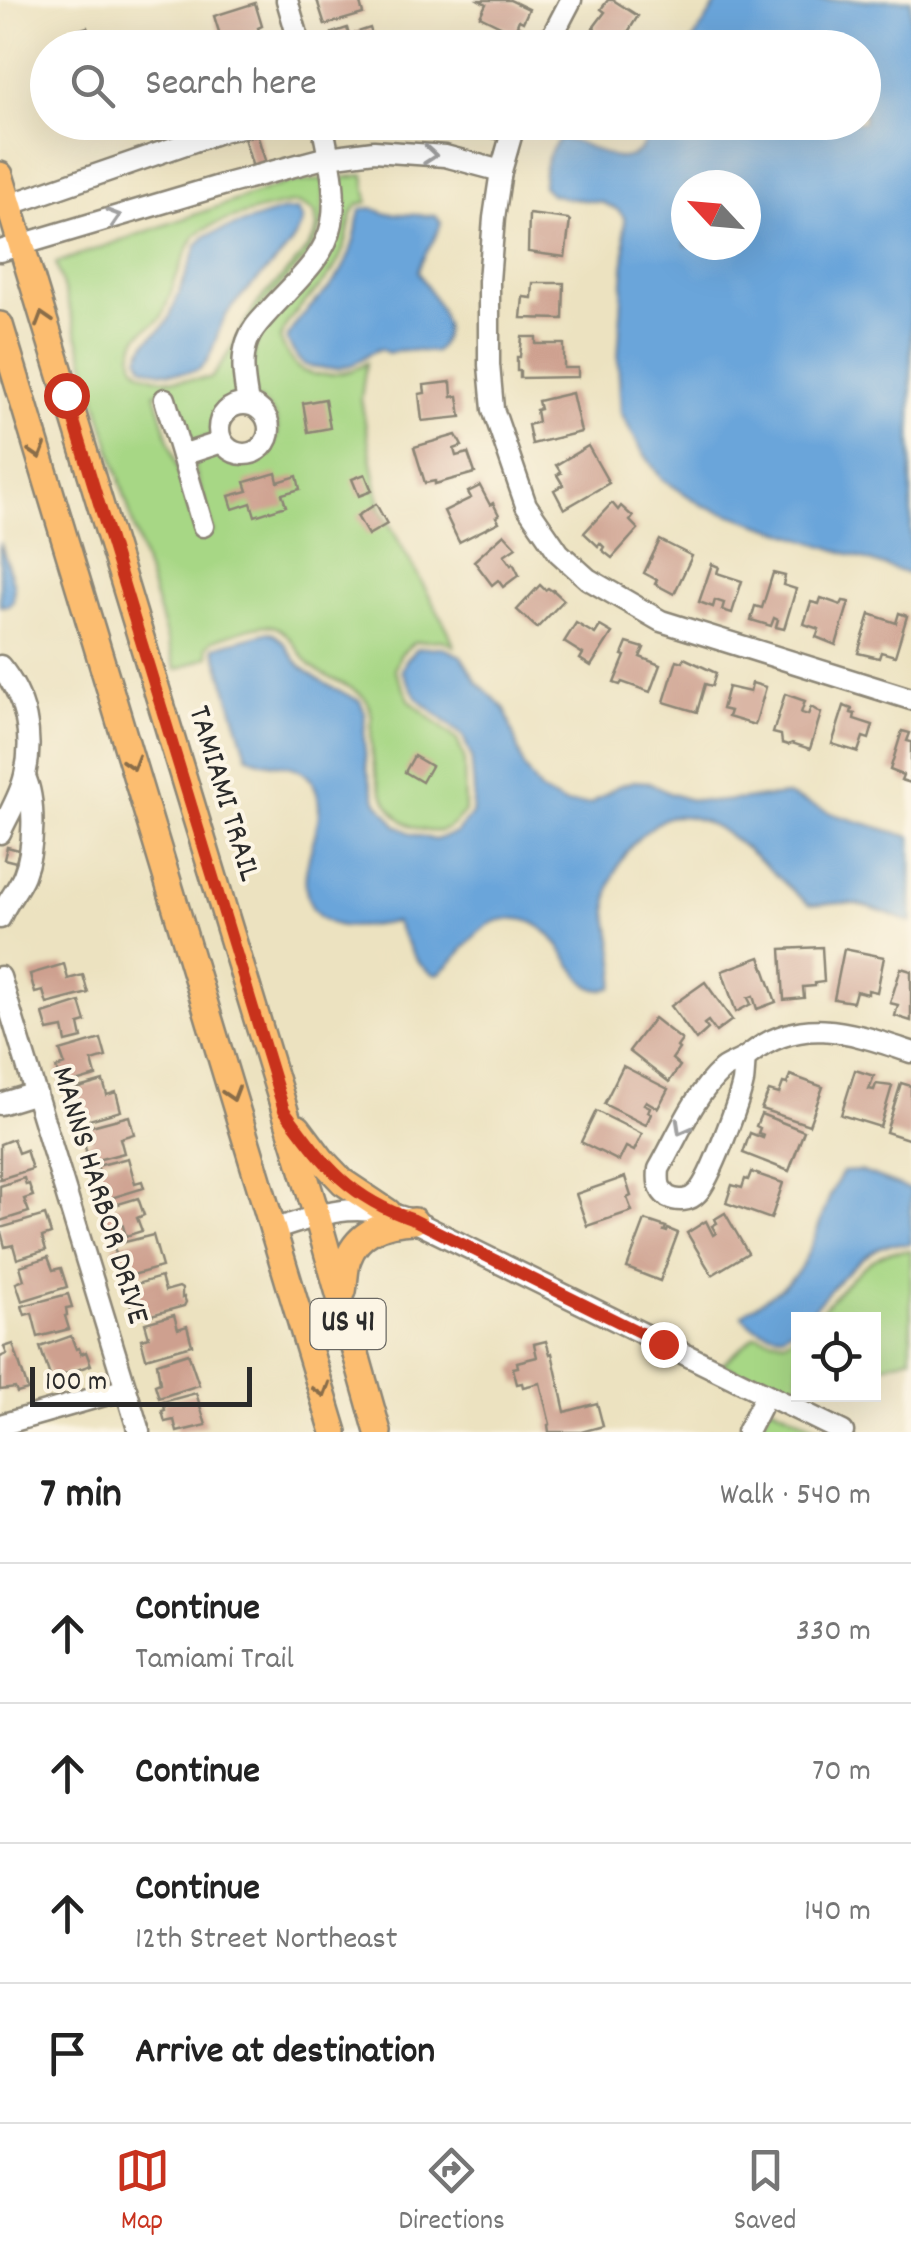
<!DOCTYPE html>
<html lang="en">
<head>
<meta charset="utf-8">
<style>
  :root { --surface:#fff; --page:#f2f2f2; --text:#222; --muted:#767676; --line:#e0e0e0; --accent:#c8321e }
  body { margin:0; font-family:Dekko,sans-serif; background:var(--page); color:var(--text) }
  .controls { position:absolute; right:30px; bottom:30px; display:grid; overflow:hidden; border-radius:0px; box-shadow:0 10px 40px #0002 }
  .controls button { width:90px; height:90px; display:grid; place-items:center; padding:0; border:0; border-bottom:2px solid var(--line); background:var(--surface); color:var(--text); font:50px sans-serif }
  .compass { position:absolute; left:671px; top:170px; width:90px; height:90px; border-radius:50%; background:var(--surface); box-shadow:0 10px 40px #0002; rotate:296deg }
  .scale { position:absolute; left:30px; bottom:25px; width:222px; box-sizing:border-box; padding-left:10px; border:5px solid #2b2b2b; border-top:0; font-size:28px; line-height:35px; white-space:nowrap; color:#2b2b2b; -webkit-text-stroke:8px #fcf5e5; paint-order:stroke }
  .stop { position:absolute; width:30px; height:30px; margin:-22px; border:8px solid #c8321e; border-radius:50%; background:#fff }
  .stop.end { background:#c8321e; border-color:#fff; box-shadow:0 2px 10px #0008 }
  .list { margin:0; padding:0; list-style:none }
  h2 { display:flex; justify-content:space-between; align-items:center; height:130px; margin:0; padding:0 40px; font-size:42px }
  h2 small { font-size:32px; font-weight:400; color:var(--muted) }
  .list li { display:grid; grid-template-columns:65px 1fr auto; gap:30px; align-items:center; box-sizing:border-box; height:140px; padding:0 40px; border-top:2px solid var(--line) }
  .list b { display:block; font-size:38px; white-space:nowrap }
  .list p { margin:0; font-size:32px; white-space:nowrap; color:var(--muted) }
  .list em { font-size:32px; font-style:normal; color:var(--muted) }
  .icon { flex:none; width:55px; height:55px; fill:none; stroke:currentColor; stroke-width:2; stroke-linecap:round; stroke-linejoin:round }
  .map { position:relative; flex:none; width:911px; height:1432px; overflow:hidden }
  .search { position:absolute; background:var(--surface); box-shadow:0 10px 40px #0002; left:30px; right:30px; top:30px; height:110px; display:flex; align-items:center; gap:25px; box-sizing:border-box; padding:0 35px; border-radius:55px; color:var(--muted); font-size:38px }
  .sheet { height:690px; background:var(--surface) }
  nav { display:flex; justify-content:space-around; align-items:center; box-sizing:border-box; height:140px; border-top:2px solid var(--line); background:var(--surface); font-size:28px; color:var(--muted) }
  nav a { display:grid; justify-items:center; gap:5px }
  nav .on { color:var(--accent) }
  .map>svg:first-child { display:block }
  .green { fill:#a7d785; stroke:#698158; stroke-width:2.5; fill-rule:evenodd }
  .water { fill:#6aa5da; stroke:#4a6882; stroke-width:2.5; fill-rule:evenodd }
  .building { fill:#cea08f }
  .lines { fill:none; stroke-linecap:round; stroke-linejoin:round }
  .minor-casing { stroke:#8c8676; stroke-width:25 }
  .major-casing { stroke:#8c8676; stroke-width:30 }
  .minor { stroke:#fff; stroke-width:20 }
  .major { stroke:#fcbd6f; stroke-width:25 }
  .oneway { stroke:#a0a0a0 }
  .oneway2 { stroke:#896d4a }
  .route { stroke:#c8321e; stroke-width:12 }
  .labels { text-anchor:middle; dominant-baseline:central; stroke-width:8; stroke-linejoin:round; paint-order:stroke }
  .shield { fill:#fcf5e5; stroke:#6a6863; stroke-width:2.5 }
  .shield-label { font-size:30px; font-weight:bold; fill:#2b2b2b }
  .street-label { font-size:32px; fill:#2b2b2b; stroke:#fcf5e5 }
</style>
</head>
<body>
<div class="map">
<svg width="911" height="1432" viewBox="0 0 911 1432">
  <rect width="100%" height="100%" fill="#fcf5e5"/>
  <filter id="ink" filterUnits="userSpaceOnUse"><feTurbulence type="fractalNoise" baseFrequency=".01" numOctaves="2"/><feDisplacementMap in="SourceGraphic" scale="20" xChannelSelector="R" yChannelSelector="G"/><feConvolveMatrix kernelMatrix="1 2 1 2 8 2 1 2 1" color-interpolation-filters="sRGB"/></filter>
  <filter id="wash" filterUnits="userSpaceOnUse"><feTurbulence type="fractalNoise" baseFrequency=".0048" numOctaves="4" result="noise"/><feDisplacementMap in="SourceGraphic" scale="40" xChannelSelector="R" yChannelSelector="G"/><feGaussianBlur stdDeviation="2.25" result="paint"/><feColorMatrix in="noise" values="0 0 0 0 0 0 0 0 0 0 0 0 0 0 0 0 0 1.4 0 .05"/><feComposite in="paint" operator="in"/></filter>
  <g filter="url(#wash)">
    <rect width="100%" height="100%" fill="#ece2c0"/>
    <g class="green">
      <path d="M 364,175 L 368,202 L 358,204 C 349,215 350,227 346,241 C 343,251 339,261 333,270 C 318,295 288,311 280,339 C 284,348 289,360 297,367 C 313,381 351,374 366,363 L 361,399 L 380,507 L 448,630 L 454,646 L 442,640 L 414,642 L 400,655 L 395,670 L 410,701 L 457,740 L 464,757 L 465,812 C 450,829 442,836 419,829 C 383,818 372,772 371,739 C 371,725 374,713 367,701 C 359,688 328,679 315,669 C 299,658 290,629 272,626 C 257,623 227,636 212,641 L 207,647 L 209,656 L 176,670 L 56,263 L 283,184 L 325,179 L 323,223 L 317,239 L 306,258 L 261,307 L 238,396 C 218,404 210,415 212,436 L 187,444 L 171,390 L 155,393 L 197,534 L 213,532 L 192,460 L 220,451 C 262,486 305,424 255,398 L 252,375 L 254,348 L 260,335 L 320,268 L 342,178 ZM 298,203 L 315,212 C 315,213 317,227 317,228 C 313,251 272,285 258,303 C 240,327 231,356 211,378 C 191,380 126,386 133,351 C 135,346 135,341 138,336 C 144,328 156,325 162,316 C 170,297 184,251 195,236 C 205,223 279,204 298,203 Z"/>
      <path d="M 911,1251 L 911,1357 L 874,1368 L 874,1320 L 814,1319 C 833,1298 860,1263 887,1253 C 893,1250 904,1251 911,1251 Z"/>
      <path d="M 798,1332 L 798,1388 L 779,1392 L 722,1364 L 756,1335 L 784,1341 Z"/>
      <path d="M 770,1405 L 826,1432 L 757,1432 Z"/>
    </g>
    <g class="water">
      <path d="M 719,0 L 911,0 L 911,575 L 702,505 L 661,478 L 641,449 L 621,413 L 618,359 L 625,252 L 624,217 L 618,210 L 601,202 L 566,198 L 551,194 L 543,186 C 543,168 548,152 560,138 C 568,141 577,142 584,145 C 601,152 620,166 638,152 C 646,145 649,132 653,123 L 864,122 L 864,48 L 689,47 ZM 686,185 L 746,185 L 746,245 L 686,245 Z"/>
      <path d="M 372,208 L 384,213 L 436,216 L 441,223 C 436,241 423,254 418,271 C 431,297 461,326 435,352 L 401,350 L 388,353 L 381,349 C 368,351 363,360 351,365 C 339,370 311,371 301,362 C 295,356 291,347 287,340 C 295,315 328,296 342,270 C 349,258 353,245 356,232 C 358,222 356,217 362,209 Z"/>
      <path d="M 297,210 L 303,220 C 290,260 247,282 225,317 C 217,329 211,366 197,370 C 181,375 158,373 143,366 L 139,358 C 148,331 157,339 169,319 L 198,244 L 207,235 L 281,211 Z"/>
      <path d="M 0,542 L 14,585 L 13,601 L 9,605 L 0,606 Z"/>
      <path d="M 269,632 C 287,639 289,656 302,667 C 319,682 340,691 360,701 L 365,713 L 364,741 L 367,769 L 376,800 L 396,825 L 412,834 L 435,840 L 456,833 L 472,814 L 474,790 L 471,756 L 463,736 L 417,698 L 402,671 L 406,660 L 418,648 L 441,647 L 461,656 L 477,682 L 505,709 L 524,768 L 540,791 L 565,804 L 590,804 L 618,786 L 634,781 L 647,782 L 669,793 L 687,799 L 713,802 L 787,795 L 836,815 L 911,837 L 911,923 C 889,914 866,903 841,903 C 830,903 821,906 809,904 C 772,877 718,806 668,817 C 662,819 653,826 648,830 C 630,844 616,864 610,887 C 601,920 622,953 613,987 C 573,1006 568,923 519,919 C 508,918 498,919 488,925 C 468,937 457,962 437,975 C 415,969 407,940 395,922 C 366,926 327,936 311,905 C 291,866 333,825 314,785 C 300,757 267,770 247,755 L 214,647 Z"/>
      <path d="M 860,1171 L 911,1190 L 911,1244 C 904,1245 894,1243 887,1245 C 861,1251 822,1299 804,1319 L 798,1320 L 798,1324 L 782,1334 C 767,1332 751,1329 742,1315 C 762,1299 789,1288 802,1265 C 819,1235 824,1200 843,1172 Z"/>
    </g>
    <g id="blocks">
      <g class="building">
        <path d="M 317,0 L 359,0 L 363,14 L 325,25 Z"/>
        <path d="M 479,0 L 510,0 L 529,9 L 523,22 L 519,20 L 517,25 L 521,27 L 517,34 L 480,16 L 486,4 Z"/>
        <path d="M 608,0 L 613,0 L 638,16 L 628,32 L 634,36 L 629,44 L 623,40 L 620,45 L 593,28 L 605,12 L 601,9 Z"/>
        <path d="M 255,3 L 262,26 L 258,28 L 259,31 L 216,45 L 214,37 L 220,35 L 214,16 Z"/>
        <path d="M 87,27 L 94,48 L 72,48 L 68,33 Z"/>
        <path d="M 347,28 L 349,35 L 370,28 L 376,48 L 335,48 L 332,33 Z"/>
        <path d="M 463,39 L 484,47 L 484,48 L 460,48 Z"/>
        <path d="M 255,127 L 267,167 L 254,171 L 242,131 Z"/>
        <path d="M 529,214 L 568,219 L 570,221 L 565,257 L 528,252 Z"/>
        <path d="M 533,283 L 564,283 L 563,319 L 521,318 L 523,297 L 532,298 Z"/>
        <path d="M 522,337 L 536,337 L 536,344 L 564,344 L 564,368 L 578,368 L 578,377 L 520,378 L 520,371 L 517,371 L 517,357 L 520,357 Z"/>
        <path d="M 451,382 L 452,397 L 458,396 L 461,417 L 422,421 L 419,394 L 425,393 L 424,385 Z"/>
        <path d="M 572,393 L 581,432 L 532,444 L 528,425 L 538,422 L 536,410 L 540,409 L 538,401 Z"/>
        <path d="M 325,399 L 330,428 L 308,432 L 303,403 Z"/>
        <path d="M 456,435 L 462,446 L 454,449 L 456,456 L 468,453 L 475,473 L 435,484 L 435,481 L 425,483 L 414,447 Z"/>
        <path d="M 588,446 L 609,483 L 564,509 L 554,490 L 563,485 L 557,475 L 561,473 L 556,465 Z"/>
        <path d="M 276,473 L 278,482 L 297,476 L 300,489 L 282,494 L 286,506 L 255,516 L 251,503 L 233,509 L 229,496 L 248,491 L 245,482 Z"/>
        <path d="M 365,474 L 372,491 L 359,496 L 352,479 Z"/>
        <path d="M 480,486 L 490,505 L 493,503 L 499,515 L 496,517 L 499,522 L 459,542 L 444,511 L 471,498 L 468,492 Z"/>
        <path d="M 376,504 L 387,524 L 368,535 L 357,516 Z"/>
        <path d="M 611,504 L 613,504 L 618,510 L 621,506 L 633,517 L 630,521 L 638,529 L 612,558 L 602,550 L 604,547 L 600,543 L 598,546 L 584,533 Z"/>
        <path d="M 504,534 L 516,547 L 504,555 L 511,565 L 513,563 L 519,575 L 503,587 L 498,580 L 492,585 L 474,561 Z"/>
        <path d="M 660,540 L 692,556 L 674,594 L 655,584 L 657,580 L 644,573 Z"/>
        <path d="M 712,564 L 719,567 L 717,573 L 742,581 L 732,613 L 722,610 L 724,603 L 715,600 L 713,607 L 699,602 Z"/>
        <path d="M 773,573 L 785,576 L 783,585 L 796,589 L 784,629 L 776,627 L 778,620 L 774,618 L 771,626 L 751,620 L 755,606 L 762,608 Z"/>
        <path d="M 540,585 L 545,590 L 548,588 L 552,591 L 553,590 L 564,600 L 537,628 L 517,610 Z"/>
        <path d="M 821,598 L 841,605 L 843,601 L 849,602 L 836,645 L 816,637 L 819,629 L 804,624 L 811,602 L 819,604 Z"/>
        <path d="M 899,613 L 907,616 L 895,656 L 881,652 L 879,658 L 858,653 L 870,614 L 896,623 Z"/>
        <path d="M 576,623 L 595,634 L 600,626 L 612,633 L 591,666 L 580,659 L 583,654 L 564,642 Z"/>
        <path d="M 627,643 L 644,648 L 640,657 L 660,665 L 650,692 L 622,682 L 620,685 L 614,683 L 625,656 L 622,655 Z"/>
        <path d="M 684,658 L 716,673 L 712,686 L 705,684 L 697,712 L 664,702 L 677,660 L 683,662 Z"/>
        <path d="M 752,683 L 766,687 L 755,725 L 728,717 L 730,711 L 722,709 L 728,687 L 750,692 Z"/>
        <path d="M 785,694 L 805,701 L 801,713 L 808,715 L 811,707 L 821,713 L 810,749 L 792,743 L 788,745 L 782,743 L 781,735 L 773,733 Z"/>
        <path d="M 844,706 L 852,709 L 851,713 L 855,714 L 854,719 L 873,725 L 869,739 L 863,737 L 858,752 L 832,744 Z"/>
        <path d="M 902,731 L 910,733 L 907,741 L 911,742 L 911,783 L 901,780 L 903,775 L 890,770 Z"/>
        <path d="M 414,756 L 431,766 L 422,782 L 405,772 Z"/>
        <path d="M 7,847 L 19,850 L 16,862 L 4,859 Z"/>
        <path d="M 822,947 L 824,982 L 815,983 L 815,986 L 803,987 L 804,998 L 784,1000 L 781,949 Z"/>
        <path d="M 844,949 L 884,957 L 877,992 L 868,990 L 868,994 L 856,991 L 853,1002 L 834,999 Z"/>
        <path d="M 760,957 L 776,1002 L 757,1009 L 753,996 L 748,998 L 751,1004 L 736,1012 L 722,971 Z"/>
        <path d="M 64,964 L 68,979 L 83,975 L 88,993 L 47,1004 L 43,991 L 35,993 L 30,974 Z"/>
        <path d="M 901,968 L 911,971 L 911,1021 L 895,1016 L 898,1005 L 890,1003 Z"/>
        <path d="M 705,982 L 732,1020 L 716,1032 L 708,1021 L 704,1024 L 708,1029 L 696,1040 L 671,1006 Z"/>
        <path d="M 80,1002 L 86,1022 L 79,1024 L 82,1038 L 66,1042 L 63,1028 L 48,1031 L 43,1014 Z"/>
        <path d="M 654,1018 L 682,1040 L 677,1047 L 679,1049 L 672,1059 L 680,1066 L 669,1082 L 629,1051 Z"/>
        <path d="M 101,1039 L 106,1057 L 92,1061 L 96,1076 L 62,1086 L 56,1068 L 65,1065 L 60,1051 Z"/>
        <path d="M 623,1066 L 668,1089 L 658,1108 L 646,1101 L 644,1104 L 650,1107 L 648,1112 L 651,1114 L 646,1125 L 604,1104 Z"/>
        <path d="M 855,1070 L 874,1076 L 869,1089 L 874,1090 L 876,1084 L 892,1086 L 880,1127 L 841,1115 Z"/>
        <path d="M 790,1075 L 823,1087 L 809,1125 L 761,1109 L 769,1091 L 779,1094 L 783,1083 L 787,1084 Z"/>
        <path d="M 103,1081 L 107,1095 L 116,1092 L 121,1111 L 75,1124 L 70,1105 L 78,1103 L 75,1089 Z"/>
        <path d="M 901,1083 L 911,1086 L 911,1140 L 886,1132 Z"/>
        <path d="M 596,1111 L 642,1134 L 634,1151 L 626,1147 L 619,1161 L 581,1142 Z"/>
        <path d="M 761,1114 L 804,1131 L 789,1171 L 743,1153 L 750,1133 L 763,1138 L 764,1135 L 758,1133 L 760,1128 L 756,1126 Z"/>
        <path d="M 129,1116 L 134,1134 L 120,1138 L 124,1153 L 89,1162 L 84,1143 L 92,1141 L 88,1127 Z"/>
        <path d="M 13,1139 L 18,1153 L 26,1150 L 32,1169 L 0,1179 L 0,1144 Z"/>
        <path d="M 128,1158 L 135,1183 L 142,1181 L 144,1188 L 98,1202 L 92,1182 L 101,1179 L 97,1166 Z"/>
        <path d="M 751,1172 L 783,1183 L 771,1219 L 726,1203 L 732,1185 L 742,1188 L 745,1179 L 748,1180 Z"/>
        <path d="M 625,1177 L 631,1196 L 627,1198 L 632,1211 L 587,1226 L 576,1194 Z"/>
        <path d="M 24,1178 L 26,1185 L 29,1184 L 33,1196 L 24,1199 L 29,1212 L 0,1221 L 0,1186 Z"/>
        <path d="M 138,1198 L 144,1215 L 137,1218 L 142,1231 L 126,1236 L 122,1223 L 107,1227 L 101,1209 Z"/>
        <path d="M 725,1213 L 748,1253 L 712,1275 L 687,1233 L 706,1221 L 713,1235 L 716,1233 L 712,1226 L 717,1223 L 715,1219 Z"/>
        <path d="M 45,1215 L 51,1234 L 42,1237 L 46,1250 L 17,1259 L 13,1245 L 5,1247 L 0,1228 Z"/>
        <path d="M 645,1220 L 666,1227 L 664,1231 L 667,1232 L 668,1229 L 678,1233 L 660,1281 L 627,1268 Z"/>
        <path d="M 153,1235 L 162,1267 L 129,1276 L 122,1256 L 117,1257 L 113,1245 Z"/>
        <path d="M 48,1257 L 53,1270 L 61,1268 L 67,1287 L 22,1301 L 16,1283 L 24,1280 L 20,1266 Z"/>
        <path d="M 161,1277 L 165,1291 L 179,1287 L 182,1289 L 182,1298 L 184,1297 L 186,1302 L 184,1306 L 144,1317 L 140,1303 L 131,1306 L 126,1287 Z"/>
        <path d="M 68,1294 L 72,1307 L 66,1308 L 67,1315 L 65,1316 L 69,1329 L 38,1337 L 32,1313 L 25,1315 L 22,1306 Z"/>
        <path d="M 174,1315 L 178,1329 L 187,1326 L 192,1345 L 146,1358 L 141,1339 L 149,1337 L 145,1323 Z"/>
        <path d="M 71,1336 L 76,1349 L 79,1348 L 81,1354 L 86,1352 L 91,1365 L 51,1379 L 40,1347 Z"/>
        <path d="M 546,1341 L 550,1354 L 552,1353 L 565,1412 L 597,1403 L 603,1426 L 581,1432 L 549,1432 L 548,1425 L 550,1424 L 540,1383 L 523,1387 L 522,1383 L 517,1384 L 513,1368 L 518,1367 L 517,1362 L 537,1357 L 534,1344 Z"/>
        <path d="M 13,1344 L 28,1390 L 17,1393 L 15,1388 L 0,1390 L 0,1357 L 7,1354 L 4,1347 Z"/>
        <path d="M 188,1353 L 199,1385 L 159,1398 L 155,1385 L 160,1383 L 157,1363 Z"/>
        <path d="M 196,1393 L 206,1425 L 177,1432 L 174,1420 L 165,1422 L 162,1411 L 165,1410 L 163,1402 Z"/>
      </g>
    </g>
  </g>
  <g filter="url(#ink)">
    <use href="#blocks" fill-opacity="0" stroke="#8c8676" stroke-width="2.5"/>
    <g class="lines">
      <g class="minor-casing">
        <g id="minor">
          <path d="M 287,0 L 301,48"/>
          <path d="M 546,48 L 571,0"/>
          <path d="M 473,122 L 512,131"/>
          <path d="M 515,122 L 501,171 L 494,218 L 489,281 L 489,365 L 493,409 L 526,505 L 559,553 L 588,579 L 661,621 L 911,699"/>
          <path d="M 0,208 L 223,131 L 265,122"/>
          <path d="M 0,251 L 226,184 L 328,157 L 374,151 L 445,156 L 501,171"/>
          <path d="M 165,399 L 203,526"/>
          <circle cx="244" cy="429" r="25"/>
          <path d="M 248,404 C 245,384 240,362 247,342 C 251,329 261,320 269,311 C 293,284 325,259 332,223 C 338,188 328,156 322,122"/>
          <path d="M 182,455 L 222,442"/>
          <path d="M 0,666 C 26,697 34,736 25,775 C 21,795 8,815 0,833"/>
          <path d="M 0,918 C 6,902 18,890 24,875 C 34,850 36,801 25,777"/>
          <path d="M 0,977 L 139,1432"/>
          <path d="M 745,1058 C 744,1066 744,1075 743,1082 C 739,1101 710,1181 697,1193 C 690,1201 678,1202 668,1197 C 658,1190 658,1180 659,1169 C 678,1136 693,1096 722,1070 C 730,1064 740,1062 749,1055 C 801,1013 853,1033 911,1052"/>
          <path d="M 0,1104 L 36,1093"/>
          <path d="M 273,1230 C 329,1212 356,1200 414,1221 L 843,1432"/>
          <path d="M 0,1425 L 126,1389"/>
          <path d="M 747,1432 L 766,1395"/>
        </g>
      </g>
      <g class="major-casing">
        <g id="major">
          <path d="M 0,175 L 317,1216 L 378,1432"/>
          <path d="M 0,325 L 334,1432"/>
          <path d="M 298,1128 L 322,1160 L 343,1182 L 388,1212"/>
          <path d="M 343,1291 C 345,1281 345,1268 348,1259 C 358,1231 387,1222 414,1221"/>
        </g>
      </g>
      <use href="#minor" class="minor"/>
      <use href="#major" class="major"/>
    </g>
    <defs><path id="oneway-chevron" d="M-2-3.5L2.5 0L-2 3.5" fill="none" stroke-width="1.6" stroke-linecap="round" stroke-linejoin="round" transform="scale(2.5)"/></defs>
    <g class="oneway">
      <use href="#oneway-chevron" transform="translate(430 155) rotate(5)"/>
      <use href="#oneway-chevron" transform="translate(114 217) rotate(-17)"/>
      <use href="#oneway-chevron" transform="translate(682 1128) rotate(119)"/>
    </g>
    <g class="oneway2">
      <use href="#oneway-chevron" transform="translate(43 319) rotate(-107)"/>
      <use href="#oneway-chevron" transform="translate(38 452) rotate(73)"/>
      <use href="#oneway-chevron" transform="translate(132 763) rotate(73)"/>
      <use href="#oneway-chevron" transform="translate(232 1094) rotate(73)"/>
      <use href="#oneway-chevron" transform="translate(322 1390) rotate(73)"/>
    </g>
  </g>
  <g class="lines" filter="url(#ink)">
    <path class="route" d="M 66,395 L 284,1110 C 324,1164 347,1197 414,1220 L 663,1344"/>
  </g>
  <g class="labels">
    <rect class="shield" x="310.5" y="1299" width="75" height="50" rx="8"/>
    <g class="shield-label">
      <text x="348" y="1324">US 41</text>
    </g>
    <g class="street-label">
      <text transform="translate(222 794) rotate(73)">TAMIAMI TRAIL</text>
      <text transform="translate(98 1196) rotate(73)">MANNS HARBOR DRIVE</text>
    </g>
  </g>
</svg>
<div class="controls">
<button><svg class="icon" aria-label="locate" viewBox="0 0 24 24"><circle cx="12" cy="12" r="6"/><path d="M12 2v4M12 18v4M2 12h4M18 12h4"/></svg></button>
</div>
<svg class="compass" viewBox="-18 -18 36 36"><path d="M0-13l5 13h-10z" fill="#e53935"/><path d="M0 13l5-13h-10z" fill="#767676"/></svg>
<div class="scale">100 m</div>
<div class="stop" style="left:66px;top:395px"></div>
<div class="stop end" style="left:663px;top:1344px"></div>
<div class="search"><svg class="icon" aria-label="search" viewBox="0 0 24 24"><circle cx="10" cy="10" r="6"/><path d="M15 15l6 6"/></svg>Search here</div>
</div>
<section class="sheet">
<h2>7 min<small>Walk · 540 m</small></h2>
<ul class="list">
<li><svg class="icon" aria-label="ahead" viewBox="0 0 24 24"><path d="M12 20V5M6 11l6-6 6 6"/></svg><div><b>Continue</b><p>Tamiami Trail</p></div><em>330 m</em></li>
<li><svg class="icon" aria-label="ahead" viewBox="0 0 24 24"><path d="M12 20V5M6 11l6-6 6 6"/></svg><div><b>Continue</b></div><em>70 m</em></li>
<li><svg class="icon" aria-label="ahead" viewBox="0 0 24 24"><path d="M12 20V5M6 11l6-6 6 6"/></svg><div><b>Continue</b><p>12th Street Northeast</p></div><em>140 m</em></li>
<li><svg class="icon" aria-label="arrive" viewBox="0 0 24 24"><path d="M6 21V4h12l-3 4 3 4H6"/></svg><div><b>Arrive at destination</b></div></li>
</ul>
</section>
<nav>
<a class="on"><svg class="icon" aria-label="map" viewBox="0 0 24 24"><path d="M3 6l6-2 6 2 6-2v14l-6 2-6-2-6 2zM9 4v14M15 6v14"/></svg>Map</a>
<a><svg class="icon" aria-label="directions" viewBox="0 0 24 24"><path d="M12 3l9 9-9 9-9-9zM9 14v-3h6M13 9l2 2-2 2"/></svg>Directions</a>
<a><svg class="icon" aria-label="saved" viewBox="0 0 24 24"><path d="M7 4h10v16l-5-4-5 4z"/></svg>Saved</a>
</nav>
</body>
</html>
